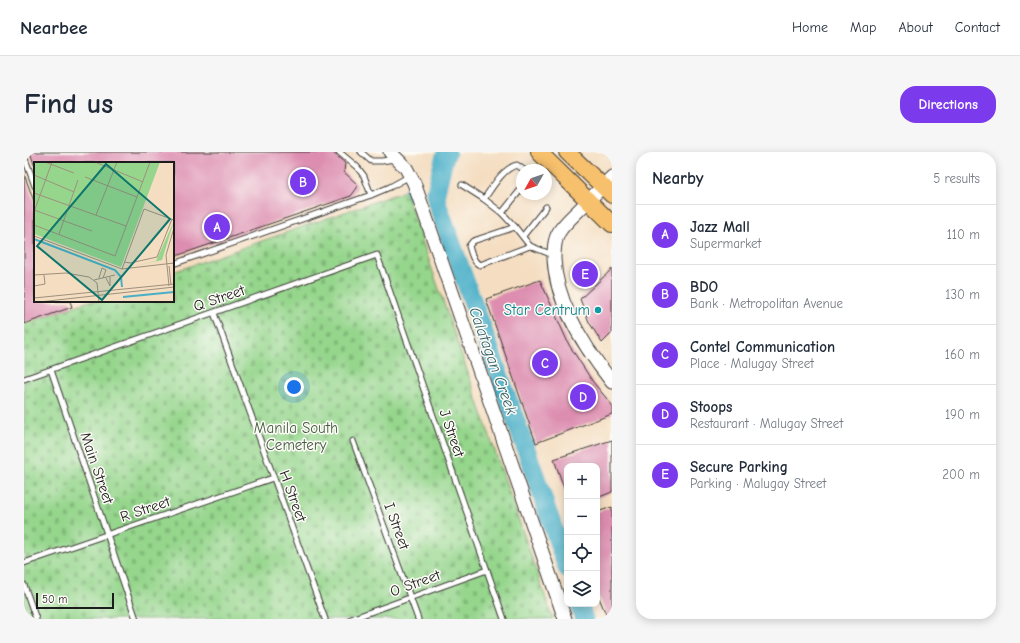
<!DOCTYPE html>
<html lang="en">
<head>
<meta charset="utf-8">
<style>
  :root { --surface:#fff; --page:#f6f6f7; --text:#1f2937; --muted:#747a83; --line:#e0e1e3; --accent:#7c3aed }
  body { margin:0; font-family:"Comic Neue",sans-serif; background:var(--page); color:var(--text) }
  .controls { position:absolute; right:12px; bottom:12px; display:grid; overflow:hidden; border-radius:8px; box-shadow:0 2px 10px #0003 }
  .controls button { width:36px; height:36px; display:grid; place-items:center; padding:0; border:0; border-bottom:1px solid var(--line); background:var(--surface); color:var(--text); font:20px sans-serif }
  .compass { position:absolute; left:492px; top:12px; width:36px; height:36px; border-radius:50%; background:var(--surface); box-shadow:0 2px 10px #0003; rotate:230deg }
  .scale { position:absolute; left:12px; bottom:10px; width:78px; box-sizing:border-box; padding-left:4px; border:2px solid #1c1c1c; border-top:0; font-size:11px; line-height:14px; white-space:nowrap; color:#1c1c1c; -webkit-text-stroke:3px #fdfcf7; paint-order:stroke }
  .you { position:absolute; left:270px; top:235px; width:14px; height:14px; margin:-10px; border:3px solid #fff; border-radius:50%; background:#1a73e8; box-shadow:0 0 0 6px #1a73e833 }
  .badge { display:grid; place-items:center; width:26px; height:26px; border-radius:50%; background:var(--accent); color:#fff; font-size:13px; font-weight:700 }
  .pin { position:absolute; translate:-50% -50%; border:2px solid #fff; box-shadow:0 1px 4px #0006 }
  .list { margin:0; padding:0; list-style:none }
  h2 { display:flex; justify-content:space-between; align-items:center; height:52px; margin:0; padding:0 16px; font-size:17px }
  h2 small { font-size:13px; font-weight:400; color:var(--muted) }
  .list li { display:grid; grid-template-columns:26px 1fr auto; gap:12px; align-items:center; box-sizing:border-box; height:60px; padding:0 16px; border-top:1px solid var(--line) }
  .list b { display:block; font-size:15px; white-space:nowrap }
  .list p { margin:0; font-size:13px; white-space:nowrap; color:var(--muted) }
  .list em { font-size:13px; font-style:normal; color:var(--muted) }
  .icon { flex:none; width:22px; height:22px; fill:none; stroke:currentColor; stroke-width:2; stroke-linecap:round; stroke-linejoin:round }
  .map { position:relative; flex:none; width:588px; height:467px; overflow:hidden; border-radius:16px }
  header { display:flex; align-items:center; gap:24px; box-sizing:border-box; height:56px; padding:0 20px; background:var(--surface); border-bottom:1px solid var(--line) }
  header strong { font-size:19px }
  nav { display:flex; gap:22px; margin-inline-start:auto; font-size:14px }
  .intro { display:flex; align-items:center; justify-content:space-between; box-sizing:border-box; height:96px; padding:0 24px }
  h1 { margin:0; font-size:28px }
  .button { padding:10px 18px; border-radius:16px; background:var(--accent); color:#fff; font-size:14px; font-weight:700 }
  main { display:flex; gap:24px; padding:0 24px }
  aside { flex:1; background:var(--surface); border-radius:16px; box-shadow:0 2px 10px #0003 }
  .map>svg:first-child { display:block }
  .cemetery { fill:url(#cemetery-stones); stroke:#587954 }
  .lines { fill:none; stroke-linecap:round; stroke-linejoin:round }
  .stream { stroke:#48afc7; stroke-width:3 }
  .river { stroke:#48afc7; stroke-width:19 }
  .building { fill:#dd8eb0 }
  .service-casing { stroke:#3c3935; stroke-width:7 }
  .tertiary-casing { stroke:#3c3935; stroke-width:15 }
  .primary-casing { stroke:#3c3935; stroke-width:18 }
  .service { stroke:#fff; stroke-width:5 }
  .tertiary { stroke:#fff; stroke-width:13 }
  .primary { stroke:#f7c06c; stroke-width:16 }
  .culture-dot { fill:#0f9aa8; stroke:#fdfcf7; stroke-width:1.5 }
  .labels { text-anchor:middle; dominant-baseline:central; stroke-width:3; stroke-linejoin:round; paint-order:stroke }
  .street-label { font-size:15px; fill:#1c1c1c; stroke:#fdfcf7 }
  .culture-label { font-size:15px; fill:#0d838f; stroke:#fdfcf7; text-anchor:end }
  .park-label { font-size:15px; fill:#465d43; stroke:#fdfcf7 }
  .water-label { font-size:16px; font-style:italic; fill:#305e69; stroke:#fdfcf7 }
  .inset-river { fill:none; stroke:#48afc7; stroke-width:2 }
  .inset-road { fill:none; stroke:#9e907e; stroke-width:1 }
  .view { fill:#0f766e; fill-opacity:0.15; stroke:#0f766e; stroke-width:2 }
  .inset-edge { fill:none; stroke:#1c1c1c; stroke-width:2 }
</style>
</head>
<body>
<header>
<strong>Nearbee</strong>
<nav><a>Home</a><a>Map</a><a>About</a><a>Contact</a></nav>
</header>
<div class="intro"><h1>Find us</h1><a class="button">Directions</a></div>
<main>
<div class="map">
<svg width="588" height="467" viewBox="0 0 588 467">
  <defs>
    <pattern id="cemetery-stones" width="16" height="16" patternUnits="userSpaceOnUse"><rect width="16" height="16" fill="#95d68c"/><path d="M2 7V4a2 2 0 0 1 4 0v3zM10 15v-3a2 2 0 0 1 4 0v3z" fill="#80b778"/></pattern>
  </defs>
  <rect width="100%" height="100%" fill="#fdfcf7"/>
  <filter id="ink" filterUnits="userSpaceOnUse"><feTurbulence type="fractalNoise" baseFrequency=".025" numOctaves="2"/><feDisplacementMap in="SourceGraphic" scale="8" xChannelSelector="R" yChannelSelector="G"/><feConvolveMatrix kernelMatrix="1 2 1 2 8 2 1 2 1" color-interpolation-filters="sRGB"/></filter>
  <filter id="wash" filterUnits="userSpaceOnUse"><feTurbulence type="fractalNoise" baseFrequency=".012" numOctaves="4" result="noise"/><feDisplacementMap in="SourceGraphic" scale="16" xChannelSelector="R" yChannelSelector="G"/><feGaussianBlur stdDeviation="0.9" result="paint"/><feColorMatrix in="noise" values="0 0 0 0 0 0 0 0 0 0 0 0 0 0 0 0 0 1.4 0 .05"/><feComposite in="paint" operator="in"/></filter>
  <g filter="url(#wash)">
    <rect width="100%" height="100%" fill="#f4ddc0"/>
    <path class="cemetery" d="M 381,39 L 529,467 L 0,467 L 0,172 L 65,149 L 149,149 L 149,120 Z"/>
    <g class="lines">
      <path class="stream" d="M 381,37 L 386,48"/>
      <g class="river">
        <path d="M 423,0 L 420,7 L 412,40 L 413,51 L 503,300 L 543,416"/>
        <path d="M 555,452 L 560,467"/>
      </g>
    </g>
    <g id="blocks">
      <g class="building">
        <path d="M 6,0 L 308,0 L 321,11 L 320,20 L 333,32 L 333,36 L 327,44 L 149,105 L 149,11 L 11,11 L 11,15 Z"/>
        <path d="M 0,22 L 11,52 L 11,149 L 46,149 L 48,155 L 0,172 Z"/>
        <path d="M 588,117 L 588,181 L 578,191 L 565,170 L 556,147 Z"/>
        <path d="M 516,128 L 545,193 L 569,230 L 588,253 L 588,262 L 512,291 L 462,147 Z"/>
        <path d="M 588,288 L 588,340 L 573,346 L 573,314 L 543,314 L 543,345 L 530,307 Z"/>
        <path d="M 588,355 L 588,467 L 584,467 L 573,441 L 573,360 Z"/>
      </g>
    </g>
  </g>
  <g filter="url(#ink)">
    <use href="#blocks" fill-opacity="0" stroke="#3c3935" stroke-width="1"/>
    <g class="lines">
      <g class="service-casing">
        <g id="service">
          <path d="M 315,0 L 333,15 L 340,24 L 347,43"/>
          <path d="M 337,0 L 347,9 L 358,9 L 370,7"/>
          <path d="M 0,4 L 11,34"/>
          <path d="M 438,33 L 460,47 L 478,61 L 491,75 L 506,94 L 529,103"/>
          <path d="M 460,47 C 468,36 479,16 493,13 L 500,18"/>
          <path d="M 478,61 L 498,36"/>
          <path d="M 491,75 L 449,89 L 445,94 C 447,101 449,110 456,113 L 506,94"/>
          <path d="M 499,84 L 522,55"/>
          <path d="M 149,112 L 347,43 L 366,35 L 386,24"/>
          <path d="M 190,161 L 301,467"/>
          <path d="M 27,218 L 112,467"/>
          <path d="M 0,227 L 353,103 L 480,467"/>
          <path d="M 329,289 L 394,467"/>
          <path d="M 0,411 L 249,326"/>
          <path d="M 0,433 L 12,467"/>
          <path d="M 327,467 L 463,418"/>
        </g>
      </g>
      <g class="tertiary-casing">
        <g id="tertiary">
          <path d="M 366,0 L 382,16 L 390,31 L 477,281 L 541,467"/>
          <path d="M 588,25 C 577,36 566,47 556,57 C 549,64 540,72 535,80 C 530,88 530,98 530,107 C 532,152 561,196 588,230"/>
        </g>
      </g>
      <g class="primary-casing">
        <g id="primary">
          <path d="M 515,0 L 588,72"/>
          <path d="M 543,0 L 588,43"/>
        </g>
      </g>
      <use href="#service" class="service"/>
      <use href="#tertiary" class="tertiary"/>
      <use href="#primary" class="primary"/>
    </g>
  </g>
  <circle class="culture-dot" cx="574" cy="158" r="4"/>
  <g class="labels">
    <g class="street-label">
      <text transform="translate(195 146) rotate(-19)">Q Street</text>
      <text transform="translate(428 281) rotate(71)">J Street</text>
      <text transform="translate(73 316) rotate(71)">Main Street</text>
      <text transform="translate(269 344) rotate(70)">H Street</text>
      <text transform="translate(121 357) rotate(-19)">R Street</text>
      <text transform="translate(373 374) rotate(70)">I Street</text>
      <text transform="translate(391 431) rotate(-20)">O Street</text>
    </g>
    <g class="culture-label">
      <text x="566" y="158">Star Centrum</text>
    </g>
    <g class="park-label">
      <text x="272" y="276">Manila South<tspan x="272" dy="17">Cemetery</tspan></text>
    </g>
    <g class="water-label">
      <text transform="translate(469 209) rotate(70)">Calatagan Creek</text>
    </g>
  </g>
  <g transform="translate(10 10)">
    <rect width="140" height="140" fill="#f4ddc0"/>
    <path d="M 0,0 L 126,0 L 87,105 L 0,72 Z" fill="#95d68c"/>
    <path d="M39.5 13a5.5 5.5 0 1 1 11 0a5.5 5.5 0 1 1-11 0ZM 140,59 L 128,98 L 101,104 L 122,99 Z" fill="#95d68c"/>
    <path class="inset-river" d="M 0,77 L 81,108 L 87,115 L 88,125M 89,135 L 140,130"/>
    <path class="inset-road" d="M 11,0 L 40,11M 61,0 L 109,20M 0,13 L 40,30M 51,15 L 103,35M 0,31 L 92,64M 0,48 L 58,69M 0,50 L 18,0M 62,53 L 83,0M 0,63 L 81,94 L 116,0M 25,72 L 44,18M 0,74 L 88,107 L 140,101M 90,100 L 96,101 L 123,95 L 138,57M 135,104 L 137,123M 88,107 L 110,47 L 140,58M 0,113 L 32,111 L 55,115 L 63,121 L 65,140M 65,116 L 68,106 L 72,108 L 69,116M 72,116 L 76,124 L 76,115M 60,118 L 81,113M 0,124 L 11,122 L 10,113M 135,124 L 132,93 L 140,66M 0,136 L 140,122M 5,140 L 140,125"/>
    <path class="view" d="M 72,2 L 136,57 L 68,138 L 3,84 Z"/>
    <rect width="140" height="140" class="inset-edge"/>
  </g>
</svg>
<div class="controls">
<button>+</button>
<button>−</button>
<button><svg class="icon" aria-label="locate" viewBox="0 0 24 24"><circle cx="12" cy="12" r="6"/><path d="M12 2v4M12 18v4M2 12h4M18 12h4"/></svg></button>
<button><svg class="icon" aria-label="layers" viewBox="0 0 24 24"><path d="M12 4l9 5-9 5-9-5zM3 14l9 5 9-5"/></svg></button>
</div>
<svg class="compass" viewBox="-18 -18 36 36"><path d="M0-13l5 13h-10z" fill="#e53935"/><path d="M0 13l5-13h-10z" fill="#747a83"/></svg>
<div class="scale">50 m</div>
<div class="you"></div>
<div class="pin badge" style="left:193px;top:75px">A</div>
<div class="pin badge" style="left:279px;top:30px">B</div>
<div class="pin badge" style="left:521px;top:211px">C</div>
<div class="pin badge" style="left:559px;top:245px">D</div>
<div class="pin badge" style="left:561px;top:122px">E</div>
</div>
<aside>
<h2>Nearby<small>5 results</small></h2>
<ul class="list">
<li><span class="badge">A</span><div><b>Jazz Mall</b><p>Supermarket</p></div><em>110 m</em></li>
<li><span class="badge">B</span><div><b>BDO</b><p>Bank · Metropolitan Avenue</p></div><em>130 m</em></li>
<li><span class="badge">C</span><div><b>Contel Communication</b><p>Place · Malugay Street</p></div><em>160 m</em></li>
<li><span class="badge">D</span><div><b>Stoops</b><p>Restaurant · Malugay Street</p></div><em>190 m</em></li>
<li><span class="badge">E</span><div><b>Secure Parking</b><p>Parking · Malugay Street</p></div><em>200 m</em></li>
</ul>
</aside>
</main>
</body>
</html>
